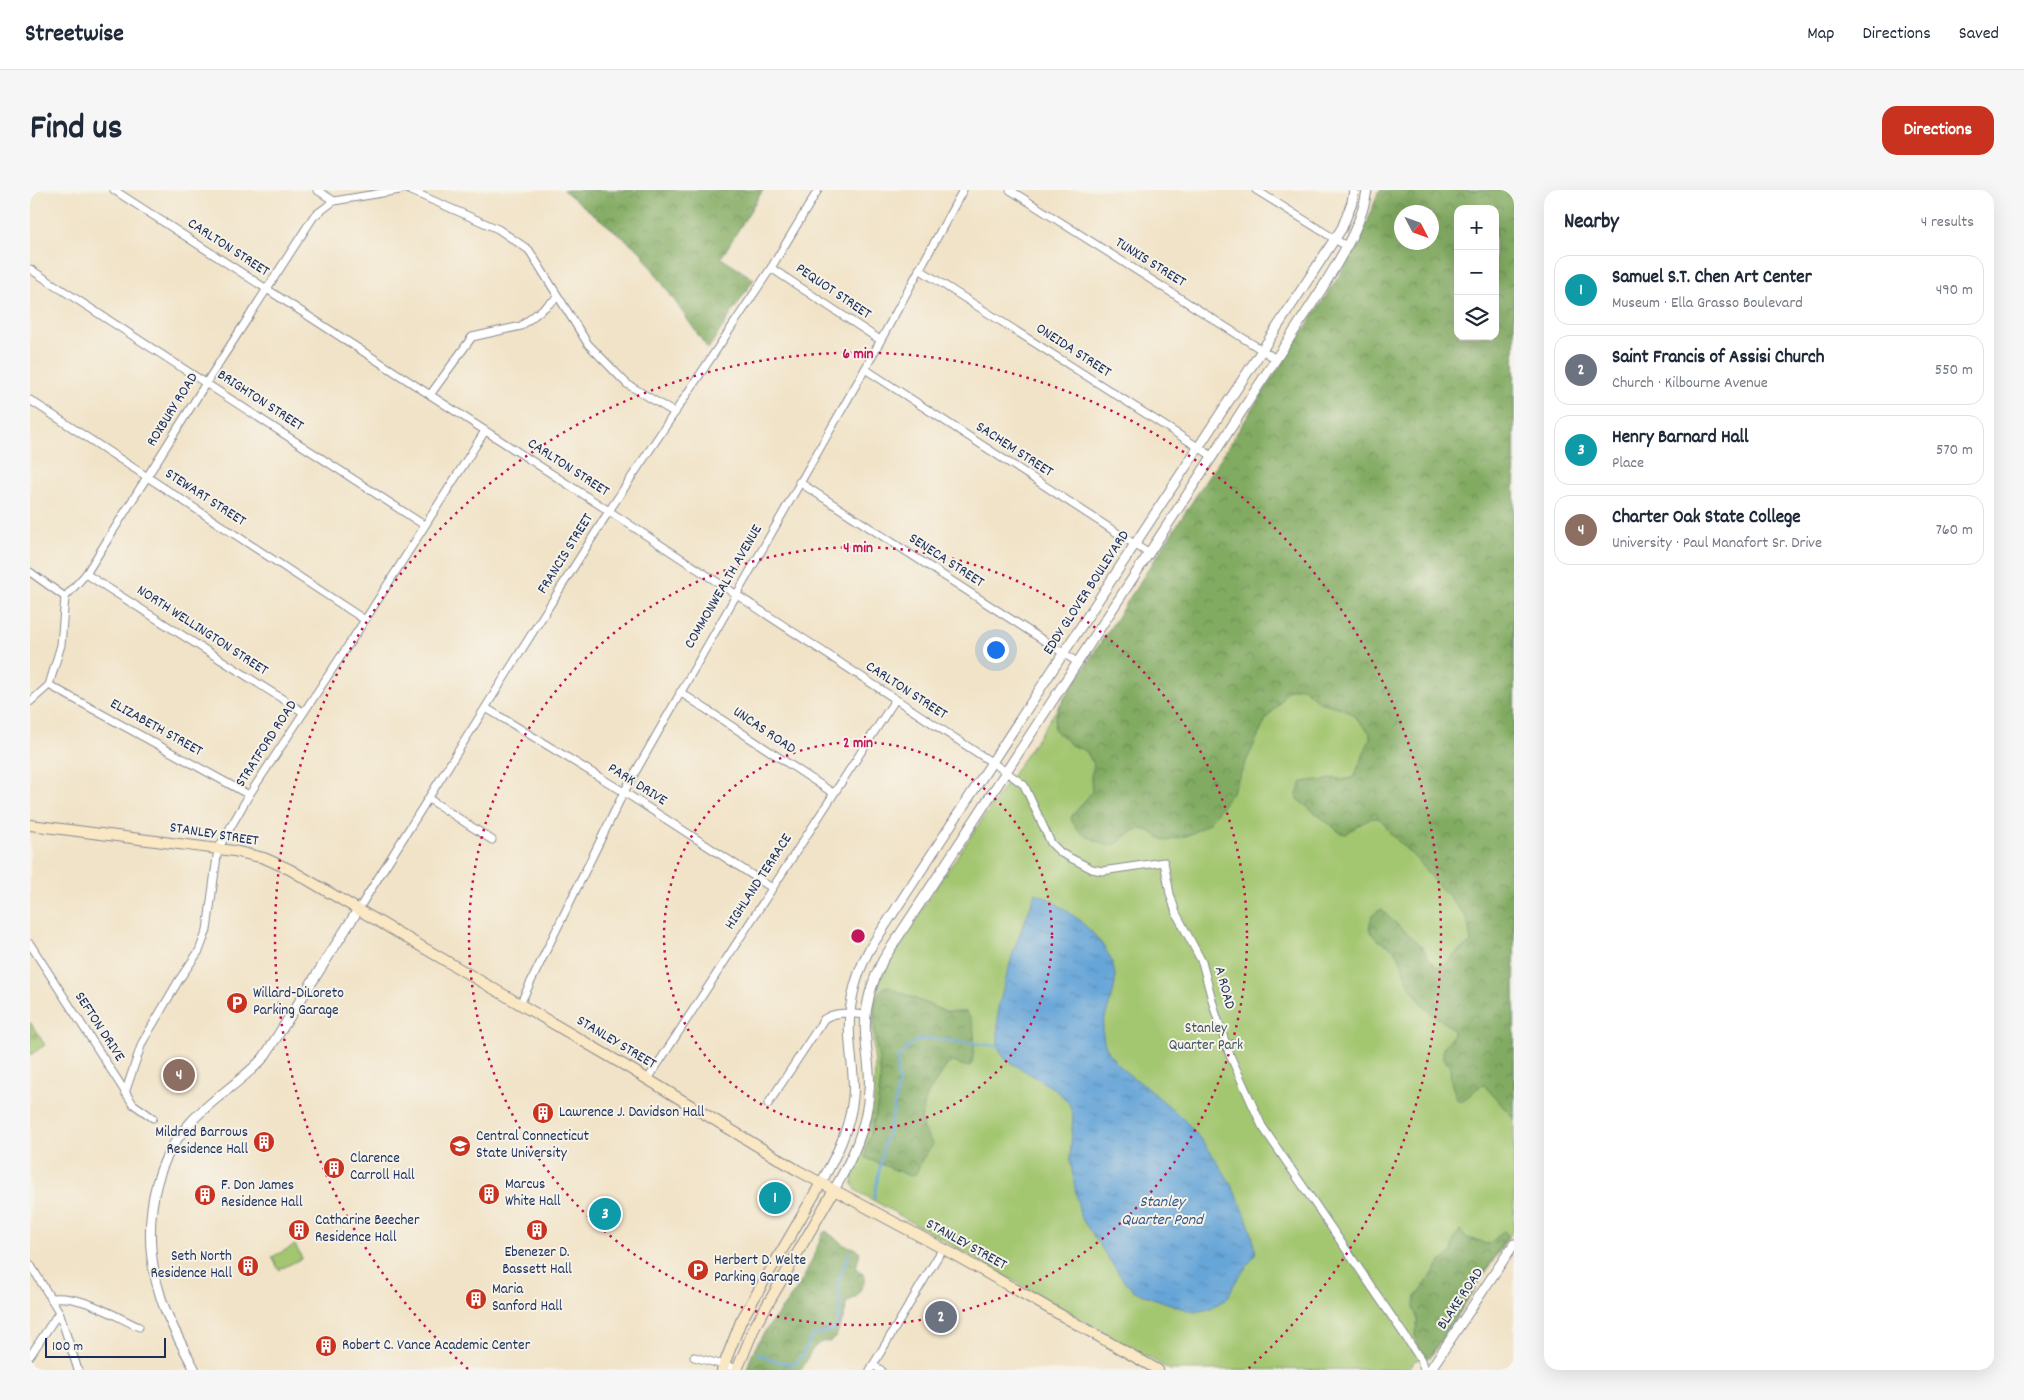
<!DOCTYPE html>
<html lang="en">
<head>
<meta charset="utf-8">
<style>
  :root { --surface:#fff; --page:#f6f6f7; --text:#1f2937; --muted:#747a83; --line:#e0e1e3; --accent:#c8321e }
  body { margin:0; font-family:Dekko,sans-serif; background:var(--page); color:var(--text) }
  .controls { position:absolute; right:15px; top:15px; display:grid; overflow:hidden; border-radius:10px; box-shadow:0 5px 20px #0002 }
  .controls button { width:45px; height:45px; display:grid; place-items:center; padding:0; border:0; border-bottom:1px solid var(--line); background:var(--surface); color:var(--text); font:25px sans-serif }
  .compass { position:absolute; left:1364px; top:15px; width:45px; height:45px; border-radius:50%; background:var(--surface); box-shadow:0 5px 20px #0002; rotate:131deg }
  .scale { position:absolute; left:15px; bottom:12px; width:121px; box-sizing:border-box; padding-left:5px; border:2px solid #1b2f5e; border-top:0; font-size:14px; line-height:18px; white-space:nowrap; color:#1b2f5e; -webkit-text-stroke:4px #f7f3e8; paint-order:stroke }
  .you { position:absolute; left:965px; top:459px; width:18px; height:18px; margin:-12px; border:4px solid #fff; border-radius:50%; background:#1a73e8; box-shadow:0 0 0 8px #1a73e833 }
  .badge { display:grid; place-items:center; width:32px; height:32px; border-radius:50%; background:var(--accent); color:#fff; font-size:16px; font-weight:700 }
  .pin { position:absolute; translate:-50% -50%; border:2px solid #fff; box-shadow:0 1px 5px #0006 }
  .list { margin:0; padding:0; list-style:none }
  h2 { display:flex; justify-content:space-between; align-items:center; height:65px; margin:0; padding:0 20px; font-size:21px }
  h2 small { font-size:16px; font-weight:400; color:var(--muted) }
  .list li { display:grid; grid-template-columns:32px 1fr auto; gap:15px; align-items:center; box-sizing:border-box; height:70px; margin:0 10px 10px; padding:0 10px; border:1px solid var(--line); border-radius:15px }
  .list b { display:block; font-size:19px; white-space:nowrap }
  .list p { margin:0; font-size:16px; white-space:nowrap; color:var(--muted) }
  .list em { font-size:16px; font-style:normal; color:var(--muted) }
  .icon { flex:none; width:28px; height:28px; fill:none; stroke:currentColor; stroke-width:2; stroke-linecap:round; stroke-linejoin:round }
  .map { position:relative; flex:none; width:1484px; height:1180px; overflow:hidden; border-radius:15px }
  header { display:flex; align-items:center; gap:30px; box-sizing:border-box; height:70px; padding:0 25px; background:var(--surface); border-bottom:1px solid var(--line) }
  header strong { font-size:24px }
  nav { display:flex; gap:28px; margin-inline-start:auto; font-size:18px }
  .intro { display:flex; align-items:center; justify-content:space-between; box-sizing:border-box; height:120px; padding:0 30px }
  h1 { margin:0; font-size:35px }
  .button { padding:12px 22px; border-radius:15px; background:var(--accent); color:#fff; font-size:18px; font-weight:700 }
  main { display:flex; gap:30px; padding:0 30px }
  aside { flex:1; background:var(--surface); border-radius:15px; box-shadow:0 5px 20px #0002 }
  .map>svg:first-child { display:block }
  .green { fill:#a3c670; stroke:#5f7a67; fill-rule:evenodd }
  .forest { fill:url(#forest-crowns); stroke:#4e6d60; fill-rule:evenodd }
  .cemetery { fill:url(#cemetery-stones); stroke:#5f7a67 }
  .water { fill:url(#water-ripples); stroke:#406a9b }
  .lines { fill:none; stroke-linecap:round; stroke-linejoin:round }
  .stream { stroke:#66a5d8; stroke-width:2.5 }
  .minor-casing { stroke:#868992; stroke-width:9 }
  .tertiary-casing { stroke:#868992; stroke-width:11 }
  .secondary-casing { stroke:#868992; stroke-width:12 }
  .minor { stroke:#fff; stroke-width:7 }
  .tertiary { stroke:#fff; stroke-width:9 }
  .secondary { stroke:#fae7c3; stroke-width:10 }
  .ring { fill:none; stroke:#c2185b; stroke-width:2.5; stroke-dasharray:2.5 5 }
  .labels { text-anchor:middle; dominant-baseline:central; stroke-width:4; stroke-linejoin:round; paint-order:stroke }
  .street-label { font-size:15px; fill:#1b2f5e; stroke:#f7f3e8 }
  .poi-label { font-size:15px; fill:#1b2f5e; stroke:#f7f3e8; text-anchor:start }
  .park-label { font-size:15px; fill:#3d5562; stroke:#f7f3e8 }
  .water-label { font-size:16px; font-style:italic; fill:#355889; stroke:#f7f3e8 }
  .centre { fill:#c2185b; stroke:#f7f3e8; stroke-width:2.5 }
  .ring-label { font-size:15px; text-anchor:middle; font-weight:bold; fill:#c2185b; stroke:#f7f3e8; stroke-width:4; stroke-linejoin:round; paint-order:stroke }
</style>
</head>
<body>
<header>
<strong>Streetwise</strong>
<nav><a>Map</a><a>Directions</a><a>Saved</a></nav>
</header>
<div class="intro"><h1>Find us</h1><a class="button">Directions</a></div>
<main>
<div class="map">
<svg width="1484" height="1180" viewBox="0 0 1484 1180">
  <defs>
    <pattern id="forest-crowns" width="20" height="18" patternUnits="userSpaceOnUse" patternTransform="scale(1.25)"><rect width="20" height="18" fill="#82ab62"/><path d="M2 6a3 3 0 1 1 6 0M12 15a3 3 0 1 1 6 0" fill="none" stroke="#6a8c54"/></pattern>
    <pattern id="cemetery-stones" width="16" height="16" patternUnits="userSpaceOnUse" patternTransform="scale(1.25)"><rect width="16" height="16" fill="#a3c670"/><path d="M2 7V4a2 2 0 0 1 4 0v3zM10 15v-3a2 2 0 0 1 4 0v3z" fill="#8caa63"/></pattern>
    <pattern id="water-ripples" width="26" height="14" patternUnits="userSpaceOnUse" patternTransform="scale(1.25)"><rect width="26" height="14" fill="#66a5d8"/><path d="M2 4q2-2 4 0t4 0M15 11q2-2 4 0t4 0" fill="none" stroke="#5387b2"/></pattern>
  </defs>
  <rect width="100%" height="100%" fill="#f7f3e8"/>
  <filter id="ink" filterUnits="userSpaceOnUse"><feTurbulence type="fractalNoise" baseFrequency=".02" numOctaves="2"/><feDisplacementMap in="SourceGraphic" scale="10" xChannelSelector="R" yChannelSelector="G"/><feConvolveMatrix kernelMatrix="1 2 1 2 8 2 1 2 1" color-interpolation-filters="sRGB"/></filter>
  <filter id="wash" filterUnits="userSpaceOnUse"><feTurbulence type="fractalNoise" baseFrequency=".0096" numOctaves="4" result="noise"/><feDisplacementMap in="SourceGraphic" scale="20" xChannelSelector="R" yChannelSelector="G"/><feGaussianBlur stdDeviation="1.12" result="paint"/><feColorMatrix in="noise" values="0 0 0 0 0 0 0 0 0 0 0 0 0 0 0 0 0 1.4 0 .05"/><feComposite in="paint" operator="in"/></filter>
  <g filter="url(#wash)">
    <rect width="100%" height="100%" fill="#f1e3c7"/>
    <g class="green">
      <path d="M 1379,0 L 1484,0 L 1484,1039 L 1401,1166 L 1396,1169 L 1385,1170 L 1379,1179 L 1140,1180 L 827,1001 L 823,995 L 822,981 L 839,938 L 844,910 L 845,876 L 841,829 L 845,803 L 859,769 L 873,746 ZM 1428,19 L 1465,19 L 1465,146 L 1428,146 ZM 1372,22 L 1402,22 L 1402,52 L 1372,52 Z"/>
      <path d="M 265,1055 L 272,1068 L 249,1080 L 242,1067 Z"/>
    </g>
    <g class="forest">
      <path d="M 533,0 L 733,0 L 691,68 L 724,89 L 678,159 L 610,61 Z"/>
      <path d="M 1351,0 L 1484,0 L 1484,929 L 1454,895 C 1444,897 1439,910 1429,911 L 1427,909 C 1425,903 1422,897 1421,890 C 1420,887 1421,883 1420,879 C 1418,873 1412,868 1413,861 C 1413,853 1424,849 1423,841 C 1422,835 1402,826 1397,819 C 1390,811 1382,800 1377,790 C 1373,782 1373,773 1368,765 C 1361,753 1351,754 1344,747 C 1336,738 1340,721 1352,720 C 1363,733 1378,742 1390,755 C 1397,762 1399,771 1407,777 L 1416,774 L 1427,762 L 1441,753 L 1439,737 L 1435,726 L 1418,705 L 1402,689 L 1392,675 L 1361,644 L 1352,631 L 1348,628 L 1342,628 L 1327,636 L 1316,644 L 1311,643 L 1267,609 L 1267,604 L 1272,592 L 1288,590 L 1293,591 L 1303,588 L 1313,590 L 1324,587 L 1340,549 L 1340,543 L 1321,523 L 1311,518 L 1289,512 L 1272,497 L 1261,499 L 1256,502 L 1247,516 L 1236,529 L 1202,602 L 1178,634 L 1159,645 L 1137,651 C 1129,649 1124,642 1117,640 C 1099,635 1096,654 1079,656 L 1053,645 L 1042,632 L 1041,627 L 1062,602 L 1061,586 L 1064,575 L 1056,561 L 1041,555 L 1024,539 L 1025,528 L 1030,515 L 1329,55 L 1348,3 ZM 1428,19 L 1465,19 L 1465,146 L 1428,146 ZM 1402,22 L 1402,52 L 1372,52 L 1372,22 Z"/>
      <path d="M 856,796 L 916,822 L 936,822 C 948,835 944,858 942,874 L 938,877 L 923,872 L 918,874 L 898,903 L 891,928 L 893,939 L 903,955 L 892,969 L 886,984 L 880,986 L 836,968 C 834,959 839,951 841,942 C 846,921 851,902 850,881 C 849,860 834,808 856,796 Z"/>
      <path d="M 1430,1040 L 1437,1048 L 1451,1051 L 1455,1054 C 1463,1054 1467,1044 1474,1041 L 1478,1045 L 1400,1167 L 1397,1168 L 1386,1152 L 1385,1144 L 1388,1131 L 1384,1118 L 1386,1107 L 1411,1072 L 1422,1063 L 1424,1049 Z"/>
      <path d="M 796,1041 L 814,1055 L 825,1058 L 830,1062 L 826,1078 L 834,1085 L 835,1091 L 827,1106 L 816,1113 C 816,1128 810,1133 806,1147 L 799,1152 C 783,1149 778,1170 771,1180 L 717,1180 C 725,1145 753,1122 771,1092 C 780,1077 786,1059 793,1043 Z"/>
    </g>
    <path class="cemetery" d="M 0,832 L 15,855 L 0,865 Z"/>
    <path class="water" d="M 1006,703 C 1036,716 1089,755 1085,793 C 1082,816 1065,836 1077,859 C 1090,883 1107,888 1126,905 C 1136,914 1148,923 1157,933 C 1188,967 1219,1018 1226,1063 C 1217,1078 1203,1091 1198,1108 L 1179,1119 L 1164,1122 L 1111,1104 L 1103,1100 L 1091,1087 L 1050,1026 L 1040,969 L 1043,925 L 1038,911 L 1023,898 L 975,869 L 968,856 L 968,818 L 984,759 Z"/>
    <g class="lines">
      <g class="stream">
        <path d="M 844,1009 L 854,953 L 862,927 L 869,892 L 867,881 L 868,868 L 882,853 L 896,848 L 968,856"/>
        <path d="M 728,1164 L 746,1171 L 763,1174 L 771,1168 L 782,1146 L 803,1140 L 808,1133 L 810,1117 L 808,1092 L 819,1063"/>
      </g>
    </g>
  </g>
  <g filter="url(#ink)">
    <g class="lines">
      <g class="minor-casing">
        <g id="minor">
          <path d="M 84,0 L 579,321 L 975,581 L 994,595 L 1021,653 L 1031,663 L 1062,679 L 1072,681 L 1134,672 L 1140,704 L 1146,723 L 1172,772 L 1185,821 L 1199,863 L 1232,936 L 1373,1143 L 1391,1170 L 1394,1180"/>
          <path d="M 287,0 L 304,11"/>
          <path d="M 379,0 L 468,39 L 499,60 L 558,154 L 597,194 L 645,223"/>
          <path d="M 980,0 L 1246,169"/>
          <path d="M 1226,0 L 1316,56"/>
          <path d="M 741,78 L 850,150"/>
          <path d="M 0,79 L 394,335"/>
          <path d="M 889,79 L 1182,266"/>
          <path d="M 835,179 L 1118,363"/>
          <path d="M 400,205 L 442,147 L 491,136 L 528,107"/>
          <path d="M 0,210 L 335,430"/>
          <path d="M 769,292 L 1047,472"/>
          <path d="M 0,382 L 35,407"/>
          <path d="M 56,384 L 273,522"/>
          <path d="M 19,495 L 219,605"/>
          <path d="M 650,502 L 803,603"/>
          <path d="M 0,512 L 19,495 L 31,455 L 35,407 L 56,384 L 176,193 L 284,26 L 304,11 L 370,0"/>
          <path d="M 456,518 L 594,602 L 742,698"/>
          <path d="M 399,609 L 462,650"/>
          <path d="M 328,720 L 579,321 L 741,78 L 788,0"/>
          <path d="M 0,754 L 103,914 L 123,928"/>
          <path d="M 490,814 L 594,602 L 835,179 L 933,0"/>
          <path d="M 618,889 L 865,510"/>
          <path d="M 95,903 L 112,853 L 149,790 L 169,761 L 177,740 L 188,659 L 219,605 L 335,430 L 455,241"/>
          <path d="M 738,914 L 794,829 C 807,820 821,824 836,825"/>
          <path d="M 0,1074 L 29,1122 L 48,1180"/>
          <path d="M 21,1108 C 52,1105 81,1124 109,1137"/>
          <path d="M 0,1166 L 29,1122"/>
          <path d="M 664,1167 L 708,1179"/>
          <path d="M 843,1175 L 851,1180"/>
          <path d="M 840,1180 L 913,1058"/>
        </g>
      </g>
      <g class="tertiary-casing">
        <g id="tertiary">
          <path d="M 791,993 C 806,966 820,939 823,907 C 825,889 821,871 820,853 C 817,821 824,789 839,760 L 1312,38 L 1322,12 L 1324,0"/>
          <path d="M 804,1000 C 822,969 837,938 839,901 C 841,884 837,868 836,851 C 833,823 840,795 853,770 L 1293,97 C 1311,66 1332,36 1337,0"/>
          <path d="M 165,1180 C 153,1157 139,1133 131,1108 C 112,1050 117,979 160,933 C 182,908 212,892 234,867 L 328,720"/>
          <path d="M 1400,1180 L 1484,1054"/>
        </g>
      </g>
      <g class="secondary-casing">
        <g id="secondary">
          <path d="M 0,635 L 204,661 L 234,668 L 259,679 L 599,878 L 767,980 L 923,1064 L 1128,1180"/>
          <path d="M 692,1180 L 711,1131 L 791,993"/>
          <path d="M 707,1180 L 725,1136 L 804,1000"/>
        </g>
      </g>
      <use href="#minor" class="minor"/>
      <use href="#tertiary" class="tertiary"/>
      <use href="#secondary" class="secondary"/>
    </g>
  </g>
  <g class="ring">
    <circle cx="828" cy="746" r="194"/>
    <circle cx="828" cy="746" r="389"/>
    <path d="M438 1179A583 583 0 1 1 1218 1179"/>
  </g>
  <defs>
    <g id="parking-disc" transform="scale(1.125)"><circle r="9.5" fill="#c8321e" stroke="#f7f3e8"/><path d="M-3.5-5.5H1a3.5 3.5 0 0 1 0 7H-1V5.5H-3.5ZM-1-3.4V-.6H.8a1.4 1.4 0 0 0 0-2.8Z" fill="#fff"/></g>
    <g id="building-disc" transform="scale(1.125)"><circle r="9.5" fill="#c8321e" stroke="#f7f3e8"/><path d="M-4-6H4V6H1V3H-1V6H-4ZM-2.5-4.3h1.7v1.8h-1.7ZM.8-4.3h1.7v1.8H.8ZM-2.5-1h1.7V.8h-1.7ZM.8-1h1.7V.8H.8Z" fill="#fff"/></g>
    <g id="university-disc" transform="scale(1.125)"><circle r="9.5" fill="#c8321e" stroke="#f7f3e8"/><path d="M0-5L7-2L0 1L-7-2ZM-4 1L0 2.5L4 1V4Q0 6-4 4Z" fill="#fff"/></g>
  </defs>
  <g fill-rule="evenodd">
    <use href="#parking-disc" x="207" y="813"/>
    <use href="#building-disc" x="513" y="923"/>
    <use href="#building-disc" x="234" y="952"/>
    <use href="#university-disc" x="430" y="956"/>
    <use href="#building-disc" x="304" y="978"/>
    <use href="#building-disc" x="459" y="1004"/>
    <use href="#building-disc" x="175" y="1005"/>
    <use href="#building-disc" x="269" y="1040"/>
    <use href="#building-disc" x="507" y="1040"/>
    <use href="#building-disc" x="218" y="1076"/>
    <use href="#parking-disc" x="668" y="1080"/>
    <use href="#building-disc" x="446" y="1109"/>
    <use href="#building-disc" x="296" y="1156"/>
  </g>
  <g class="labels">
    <g class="street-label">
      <text transform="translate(198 58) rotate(33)">CARLTON STREET</text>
      <text transform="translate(1120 73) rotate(32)">TUNXIS STREET</text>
      <text transform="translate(803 102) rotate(34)">PEQUOT STREET</text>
      <text transform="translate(1043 161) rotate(33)">ONEIDA STREET</text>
      <text transform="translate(230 211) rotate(33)">BRIGHTON STREET</text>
      <text transform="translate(143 220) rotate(-58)">ROXBURY ROAD</text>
      <text transform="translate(984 260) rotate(33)">SACHEM STREET</text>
      <text transform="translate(538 278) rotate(33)">CARLTON STREET</text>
      <text transform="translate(175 308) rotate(33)">STEWART STREET</text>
      <text transform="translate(536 364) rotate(-58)">FRANCIS STREET</text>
      <text transform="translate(916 371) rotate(33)">SENECA STREET</text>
      <text transform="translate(694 397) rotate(-60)">COMMONWEALTH AVENUE</text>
      <text transform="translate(1057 403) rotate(-57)">EDDY GLOVER BOULEVARD</text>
      <text transform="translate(172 441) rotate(33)">NORTH WELLINGTON STREET</text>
      <text transform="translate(876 501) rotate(33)">CARLTON STREET</text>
      <text transform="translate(126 538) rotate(29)">ELIZABETH STREET</text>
      <text transform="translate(734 541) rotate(34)">UNCAS ROAD</text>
      <text transform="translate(237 554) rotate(-57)">STRATFORD ROAD</text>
      <text transform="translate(607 595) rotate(32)">PARK DRIVE</text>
      <text transform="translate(184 645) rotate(9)">STANLEY STREET</text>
      <text transform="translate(729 692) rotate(-57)">HIGHLAND TERRACE</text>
      <text transform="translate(1194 798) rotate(75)">A ROAD</text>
      <text transform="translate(69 837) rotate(57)">SEFTON DRIVE</text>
      <text transform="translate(586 853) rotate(31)">STANLEY STREET</text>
      <text transform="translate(936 1055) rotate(29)">STANLEY STREET</text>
      <text transform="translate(1431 1109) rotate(-56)">BLAKE ROAD</text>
    </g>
    <g class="poi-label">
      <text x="223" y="804">Willard-DiLoreto<tspan x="223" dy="17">Parking Garage</tspan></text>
      <text x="529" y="923">Lawrence J. Davidson Hall</text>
      <text x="218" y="943" text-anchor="end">Mildred Barrows<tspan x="218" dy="17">Residence Hall</tspan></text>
      <text x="446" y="947">Central Connecticut<tspan x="446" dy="17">State University</tspan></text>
      <text x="320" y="969">Clarence<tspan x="320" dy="17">Carroll Hall</tspan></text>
      <text x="475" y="995">Marcus<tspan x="475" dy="17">White Hall</tspan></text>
      <text x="191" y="996">F. Don James<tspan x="191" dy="17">Residence Hall</tspan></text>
      <text x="285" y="1031">Catharine Beecher<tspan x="285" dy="17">Residence Hall</tspan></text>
      <text x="507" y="1063" text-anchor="middle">Ebenezer D.<tspan x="507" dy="17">Bassett Hall</tspan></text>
      <text x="202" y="1067" text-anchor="end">Seth North<tspan x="202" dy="17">Residence Hall</tspan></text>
      <text x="684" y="1071">Herbert D. Welte<tspan x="684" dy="17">Parking Garage</tspan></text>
      <text x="462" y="1100">Maria<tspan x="462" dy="17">Sanford Hall</tspan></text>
      <text x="312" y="1156">Robert C. Vance Academic Center</text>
    </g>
    <g class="park-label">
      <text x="1176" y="839">Stanley<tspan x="1176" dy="17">Quarter Park</tspan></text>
    </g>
    <g class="water-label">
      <text x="1132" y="1012">Stanley<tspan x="1132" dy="18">Quarter Pond</tspan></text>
    </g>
  </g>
  <circle cx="828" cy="746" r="8" class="centre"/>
  <g class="ring-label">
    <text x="828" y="168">6 min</text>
    <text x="828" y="362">4 min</text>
    <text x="828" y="557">2 min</text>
  </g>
</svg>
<div class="controls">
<button>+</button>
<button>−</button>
<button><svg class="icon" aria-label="layers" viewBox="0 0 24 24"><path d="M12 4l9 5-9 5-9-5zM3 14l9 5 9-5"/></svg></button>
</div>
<svg class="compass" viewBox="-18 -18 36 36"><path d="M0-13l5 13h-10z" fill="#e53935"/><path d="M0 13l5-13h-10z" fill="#747a83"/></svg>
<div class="scale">100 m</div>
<div class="you"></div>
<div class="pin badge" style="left:745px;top:1008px;background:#0f9aa8">1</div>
<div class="pin badge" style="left:911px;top:1127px;background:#6b7280">2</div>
<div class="pin badge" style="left:575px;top:1024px;background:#0f9aa8">3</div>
<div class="pin badge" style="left:149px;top:885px;background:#8d6e63">4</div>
</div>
<aside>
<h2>Nearby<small>4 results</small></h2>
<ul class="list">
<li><span class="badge" style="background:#0f9aa8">1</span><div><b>Samuel S.T. Chen Art Center</b><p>Museum · Ella Grasso Boulevard</p></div><em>490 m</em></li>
<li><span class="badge" style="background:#6b7280">2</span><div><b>Saint Francis of Assisi Church</b><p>Church · Kilbourne Avenue</p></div><em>550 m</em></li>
<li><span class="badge" style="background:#0f9aa8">3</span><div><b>Henry Barnard Hall</b><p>Place</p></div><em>570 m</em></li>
<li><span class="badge" style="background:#8d6e63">4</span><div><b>Charter Oak State College</b><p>University · Paul Manafort Sr. Drive</p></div><em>760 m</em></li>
</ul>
</aside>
</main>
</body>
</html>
